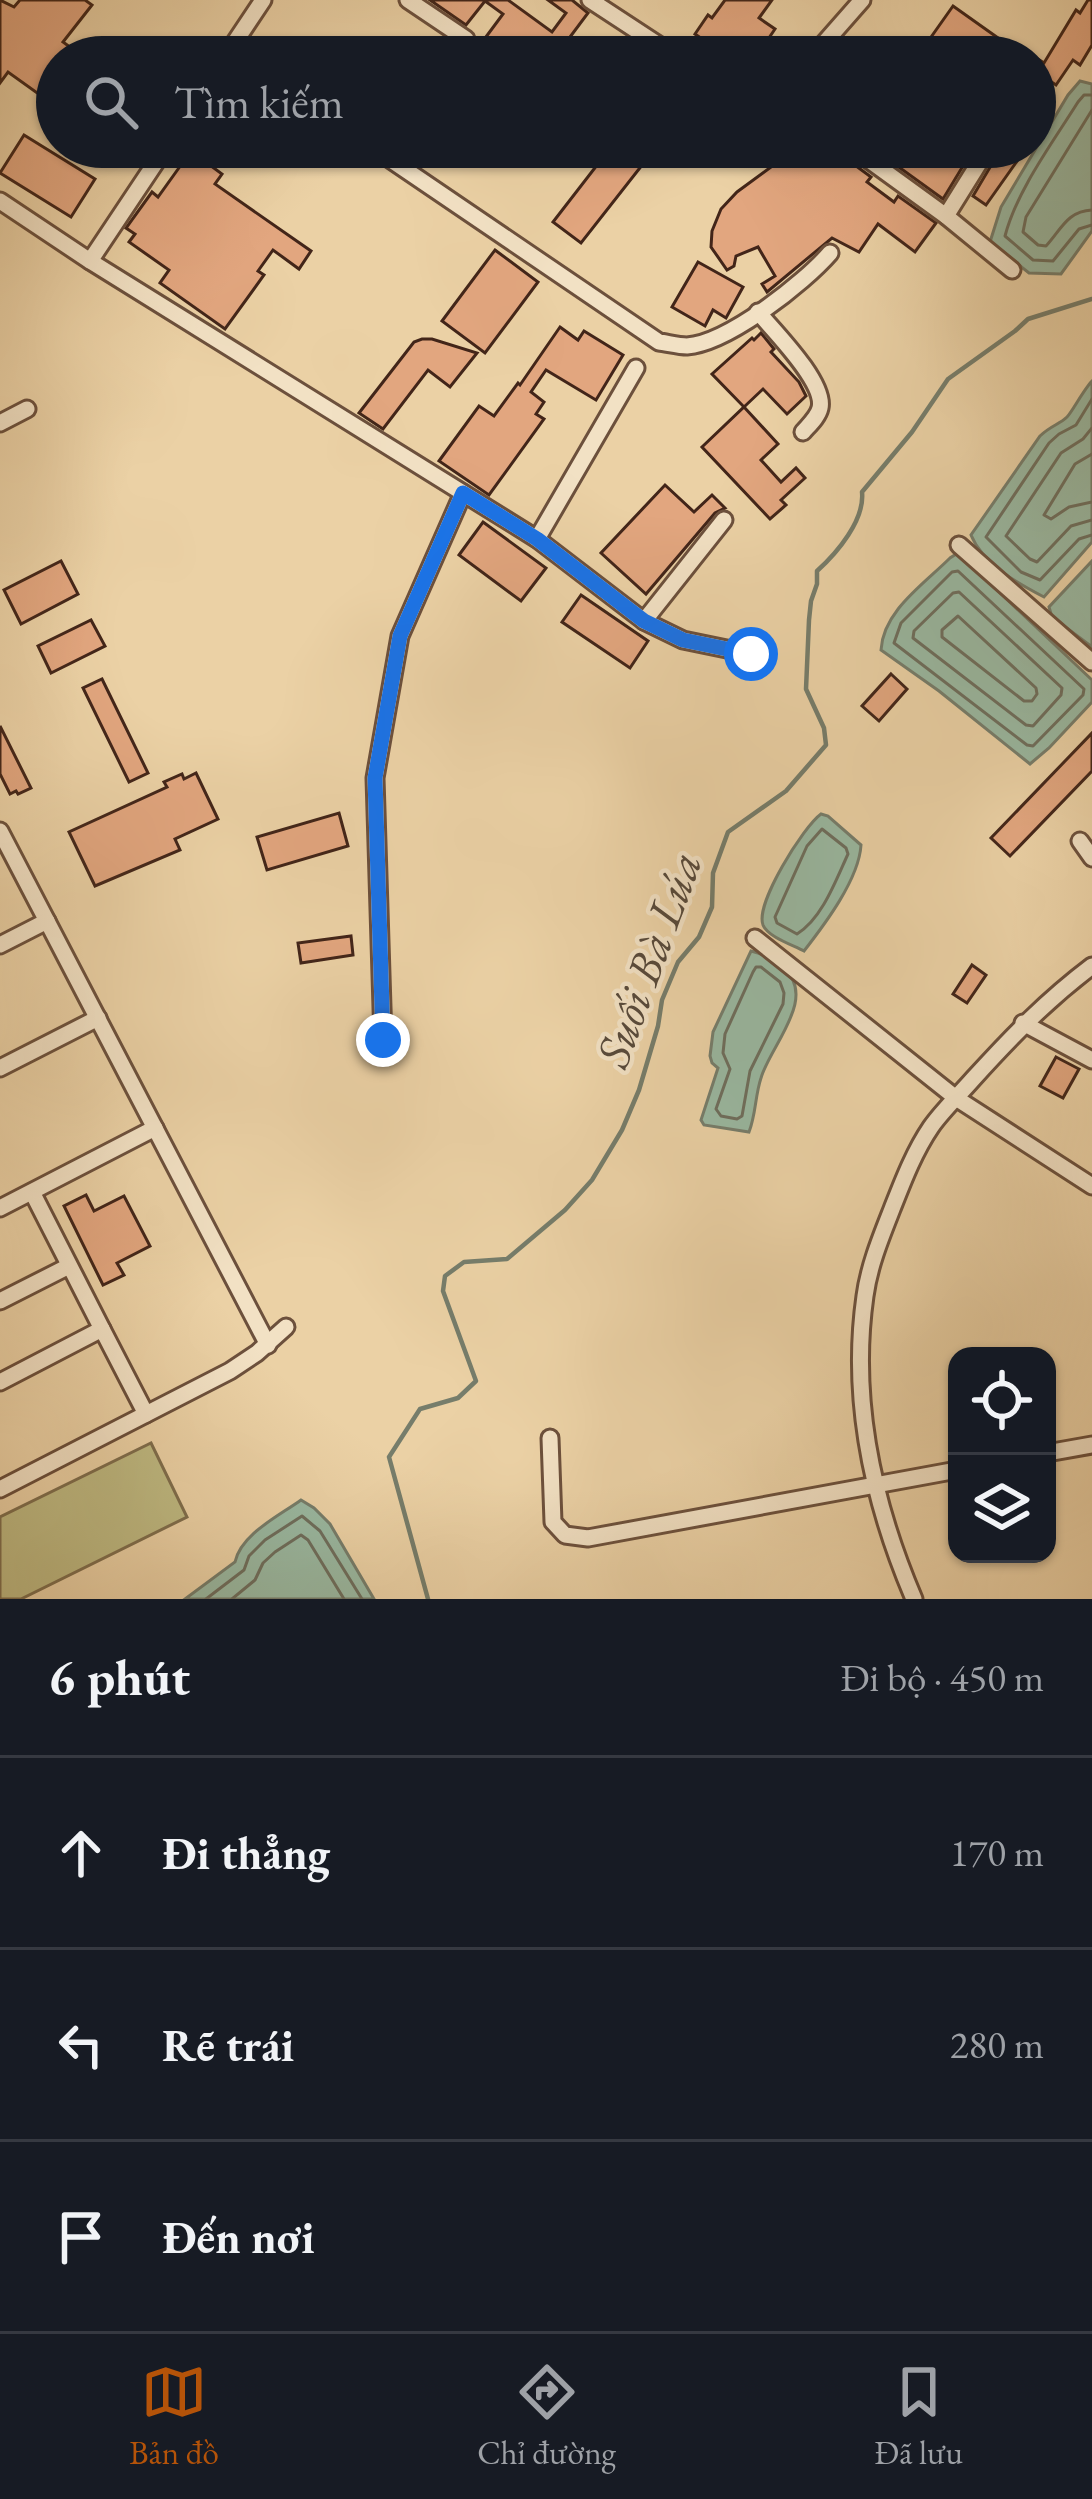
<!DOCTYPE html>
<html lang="vi">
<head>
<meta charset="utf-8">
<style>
  :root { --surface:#171b24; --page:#242831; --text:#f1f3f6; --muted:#9ea1a6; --line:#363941; --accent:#b45309 }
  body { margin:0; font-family:"EB Garamond",serif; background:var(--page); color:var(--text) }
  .controls { position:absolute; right:36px; bottom:36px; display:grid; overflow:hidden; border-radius:24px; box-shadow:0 3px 9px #0004 }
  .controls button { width:108px; height:108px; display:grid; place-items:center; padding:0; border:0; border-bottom:3px solid var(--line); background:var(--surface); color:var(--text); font:60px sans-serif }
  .stop { position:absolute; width:36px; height:36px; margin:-27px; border:9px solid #1a73e8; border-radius:50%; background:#fff }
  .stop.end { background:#1a73e8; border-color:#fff; box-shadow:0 3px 12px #0008 }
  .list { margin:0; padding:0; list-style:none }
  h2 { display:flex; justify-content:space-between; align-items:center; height:156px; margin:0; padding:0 48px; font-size:51px }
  h2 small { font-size:39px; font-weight:400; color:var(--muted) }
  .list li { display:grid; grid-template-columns:78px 1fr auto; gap:36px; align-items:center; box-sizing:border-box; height:192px; padding:0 48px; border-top:3px solid var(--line) }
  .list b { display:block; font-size:45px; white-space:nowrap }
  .list em { font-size:39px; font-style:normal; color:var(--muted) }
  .icon { flex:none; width:66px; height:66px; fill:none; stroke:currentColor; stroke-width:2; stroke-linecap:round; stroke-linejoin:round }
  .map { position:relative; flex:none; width:1092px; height:1599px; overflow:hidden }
  .search { position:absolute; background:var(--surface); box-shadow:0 3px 9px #0004; left:36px; right:36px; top:36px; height:132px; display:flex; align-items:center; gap:30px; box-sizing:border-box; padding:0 42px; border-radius:66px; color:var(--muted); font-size:45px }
  .sheet { height:732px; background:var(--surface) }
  nav { display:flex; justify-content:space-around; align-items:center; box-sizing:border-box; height:168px; border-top:3px solid var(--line); background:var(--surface); font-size:33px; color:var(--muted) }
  nav a { display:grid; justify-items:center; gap:6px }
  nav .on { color:var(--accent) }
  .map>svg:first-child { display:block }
  .green { fill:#beb982; stroke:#806f4e; stroke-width:3 }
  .water { fill:#99b8a1; stroke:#767d6b; stroke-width:3 }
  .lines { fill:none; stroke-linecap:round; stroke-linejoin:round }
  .shore { stroke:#6e6e5d; stroke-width:3 }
  .stream { stroke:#767d6b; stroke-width:4.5 }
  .building { fill:#e2a67f; stroke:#422519; stroke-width:3 }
  .minor-casing { stroke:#6c503c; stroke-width:21 }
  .minor { stroke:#f2e1c4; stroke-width:15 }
  .route { stroke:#1a73e8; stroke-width:15 }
  .labels { text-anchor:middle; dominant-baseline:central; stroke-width:9; stroke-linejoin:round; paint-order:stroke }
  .water-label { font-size:48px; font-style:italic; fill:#584a3b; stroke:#f2e1c4 }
</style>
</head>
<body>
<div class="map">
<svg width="1092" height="1599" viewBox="0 0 1092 1599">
  <rect width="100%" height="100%" fill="#ebd1a5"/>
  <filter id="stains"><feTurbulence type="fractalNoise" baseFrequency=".00167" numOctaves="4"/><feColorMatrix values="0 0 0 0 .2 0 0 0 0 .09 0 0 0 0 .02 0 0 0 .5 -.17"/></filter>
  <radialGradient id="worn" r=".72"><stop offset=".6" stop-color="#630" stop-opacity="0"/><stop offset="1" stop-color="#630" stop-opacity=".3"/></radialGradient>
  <path class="green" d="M 151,1443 L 187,1517 L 21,1599 L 0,1599 L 0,1517 Z"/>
  <g class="water">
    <path d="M 1080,81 L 1092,84 L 1092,231 L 1061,274 L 1029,273 L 990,242 L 1001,207 L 1068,95 Z"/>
    <path d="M 1092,381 L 1092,542 L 1044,597 C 1017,583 983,564 971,535 L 1040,436 C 1050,426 1060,424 1067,417 C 1072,412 1084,389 1092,381 Z"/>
    <path d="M 958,553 L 1092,680 L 1092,702 L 1049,748 L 1030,764 L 939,691 L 881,650 C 883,611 924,584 950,558 Z"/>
    <path d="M 1092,561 L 1092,647 L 1052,617 L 1049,607 Z"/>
    <path d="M 821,814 L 828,816 L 861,845 C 859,879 825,924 804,951 C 793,945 768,937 763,925 C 755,904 803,827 821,814 Z"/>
    <path d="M 751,951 C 765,954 772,960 783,968 C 819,997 770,1046 761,1078 C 755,1096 756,1114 749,1132 L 704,1125 L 701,1120 L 718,1068 L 712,1063 L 710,1056 L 713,1032 Z"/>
    <path d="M 301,1500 L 314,1508 L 330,1524 L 374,1599 L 185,1599 L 235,1562 C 241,1534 279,1516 301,1500 Z"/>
  </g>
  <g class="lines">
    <g class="shore">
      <path d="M 1092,95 L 1084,95 L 1078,102 C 1053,142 1017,190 1005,236 L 1033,260 L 1053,261 L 1079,229 L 1092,225"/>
      <path d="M 1092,110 L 1026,217 L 1023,232 L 1038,245 L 1046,246 C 1061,230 1067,211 1092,210"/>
      <path d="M 1092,399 L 1076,425 L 1059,434 L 1049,443 L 986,537 L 1021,572 L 1040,580 L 1079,539 L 1092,535"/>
      <path d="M 1092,428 L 1083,439 L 1061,453 L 1006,536 L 1030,559 L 1037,562 L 1071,526 L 1092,520"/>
      <path d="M 1092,454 L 1075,464 L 1044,515 L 1051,519 L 1069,507 L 1092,502"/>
      <path d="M 958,571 L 1084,689 L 1083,695 L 1033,746 L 1027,745 L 894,643 L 901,623 L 952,572 Z"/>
      <path d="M 959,592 L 1062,688 L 1061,695 L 1033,726 L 1026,725 L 913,638 L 914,631 L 953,593 Z"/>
      <path d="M 958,616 L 1036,688 L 1037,694 L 1032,701 L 1024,701 L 942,637 L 942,630 Z"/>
      <path d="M 822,829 L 846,848 L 848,854 C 836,880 822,919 797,934 L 777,923 L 775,917 L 807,846 Z"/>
      <path d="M 761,967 L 780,982 L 784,993 L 783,1004 L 750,1071 L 742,1116 L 737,1119 L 721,1116 L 716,1109 L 730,1069 L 723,1053 L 725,1034 L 753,972 L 756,967 Z"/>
      <path d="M 206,1599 L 244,1570 L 249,1556 L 265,1540 L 302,1516 L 320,1531 L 362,1599"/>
      <path d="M 232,1599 L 255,1580 L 263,1563 L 275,1552 L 301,1535 L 308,1540 L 344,1599"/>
    </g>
    <path class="stream" d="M 428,1599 L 389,1457 L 420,1409 L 458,1398 L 476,1381 L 443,1291 L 445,1276 L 464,1262 L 507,1259 L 565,1210 L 592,1180 L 622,1130 L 639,1090 L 658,1026 L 662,1000 L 678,962 L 699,937 L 712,907 L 713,873 L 728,832 L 786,791 L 826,745 L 824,728 L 806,689 L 809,620 L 811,601 L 817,584 L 817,571 C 837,553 865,520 862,492 L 912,432 L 948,379 L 1015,331 L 1028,319 L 1092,299"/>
  </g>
  <g class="building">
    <path d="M 0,0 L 14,7 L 20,0 L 85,0 L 92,5 L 63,42 L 74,50 L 68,57 L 57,57 L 57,73 L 40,95 L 8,72 L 0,83 Z"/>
    <path d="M 430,0 L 508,0 L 552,32 L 566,13 L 548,0 L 572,0 L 588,13 L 570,37 L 597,57 L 471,57 L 503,14 L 485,1 L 466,25 Z"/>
    <path d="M 725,0 L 772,0 L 759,18 L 775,29 L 756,57 L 728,57 L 695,34 L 708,15 L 712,18 Z"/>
    <path d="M 1088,0 L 1092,0 L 1092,45 L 1080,65 L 1073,60 L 1056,85 L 1035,71 L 1035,57 L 1044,63 L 1076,10 L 1080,13 Z"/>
    <path d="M 953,6 L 1025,57 L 917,57 Z"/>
    <path d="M 24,135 L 95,179 L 71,217 L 0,173 Z"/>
    <path d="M 611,147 L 639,147 L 650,155 L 581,243 L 553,222 Z"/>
    <path d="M 775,147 L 839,147 L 844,157 L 871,177 L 867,182 L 894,202 L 898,196 L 936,223 L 915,252 L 878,224 L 859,252 L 832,238 L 767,292 L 762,284 L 775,276 L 758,247 L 736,256 L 734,266 L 727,270 L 711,247 L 712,231 L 721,209 L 737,192 L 786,156 Z"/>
    <path d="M 871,147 L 967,147 L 956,161 L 963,166 L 943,199 Z"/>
    <path d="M 1002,147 L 1027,147 L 986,205 L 973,196 Z"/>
    <path d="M 191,151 L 222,174 L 215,184 L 311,251 L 299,269 L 273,250 L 258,271 L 264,275 L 225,329 L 160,283 L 169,270 L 129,242 L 135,234 L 126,228 L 152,192 L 158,197 Z"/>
    <path d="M 495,250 L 538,282 L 485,353 L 442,321 Z"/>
    <path d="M 698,262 L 743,287 L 726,318 L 713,310 L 705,326 L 672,307 Z"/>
    <path d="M 560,327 L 578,340 L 584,331 L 623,355 L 596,400 L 546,370 L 531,392 L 544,402 L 536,414 L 544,419 L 489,495 L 439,461 L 479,406 L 494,416 L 518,383 L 520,385 Z"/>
    <path d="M 761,333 L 774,349 L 771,352 L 799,382 L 806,396 L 787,414 L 763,389 L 744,407 L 712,374 L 752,338 L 754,340 Z"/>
    <path d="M 422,339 L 432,339 L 477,353 L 450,387 L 428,370 L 383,429 L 359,413 L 414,342 Z"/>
    <path d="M 744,407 L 778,444 L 761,460 L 781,482 L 796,468 L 805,478 L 781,500 L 786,505 L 770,519 L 702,447 Z"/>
    <path d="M 665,485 L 694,512 L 712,495 L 725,508 L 715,513 L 646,594 L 601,553 Z"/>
    <path d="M 483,522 L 546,568 L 521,601 L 459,555 Z"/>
    <path d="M 61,561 L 78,594 L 21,624 L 4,590 Z"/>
    <path d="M 581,595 L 648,641 L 630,668 L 562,622 Z"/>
    <path d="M 91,620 L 105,646 L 51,673 L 38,646 Z"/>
    <path d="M 891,674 L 907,689 L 879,721 L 862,706 Z"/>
    <path d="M 102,679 L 148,773 L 129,782 L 83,688 Z"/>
    <path d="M 0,726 L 31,788 L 18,794 L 16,791 L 10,794 L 0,774 Z"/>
    <path d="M 1092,733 L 1092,771 L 1010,856 L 991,838 Z"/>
    <path d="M 196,773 L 218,819 L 175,839 L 180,850 L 95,886 L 69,832 L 167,787 L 164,782 L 182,774 L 184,779 Z"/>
    <path d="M 339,813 L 348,846 L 267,870 L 257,837 Z"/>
    <path d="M 351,936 L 353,955 L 301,963 L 298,943 Z"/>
    <path d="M 972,965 L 986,975 L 967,1003 L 953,994 Z"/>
    <path d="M 1056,1057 L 1079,1069 L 1063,1098 L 1040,1086 Z"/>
    <path d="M 86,1195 L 94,1211 L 124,1196 L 150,1246 L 117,1263 L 124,1275 L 103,1285 L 64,1206 Z"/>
  </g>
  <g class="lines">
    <g class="minor-casing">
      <g id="minor">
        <path d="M 408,0 L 466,39"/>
        <path d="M 590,0 L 677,57"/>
        <path d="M 225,57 L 263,0"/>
        <path d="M 812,57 L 862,0"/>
        <path d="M 372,147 L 659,342 C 667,343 679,346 687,346 C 728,343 804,283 830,253"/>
        <path d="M 851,147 L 946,216 L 1012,270"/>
        <path d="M 0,201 L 90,261 L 537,539 L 644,621 L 683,640 L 751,654"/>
        <path d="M 946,216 L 989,147"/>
        <path d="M 90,261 L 166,147"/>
        <path d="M 758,312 C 774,331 826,383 820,408 C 818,417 809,425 803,432"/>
        <path d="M 0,423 L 27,409"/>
        <path d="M 537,539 L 636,368"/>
        <path d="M 959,545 L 1092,662"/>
        <path d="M 644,621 L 724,520"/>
        <path d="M 0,831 L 268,1345"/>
        <path d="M 1080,841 L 1092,858"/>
        <path d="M 755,938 L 956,1098 L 1092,1186"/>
        <path d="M 0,945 L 47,921"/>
        <path d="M 1023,1023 L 1092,1060"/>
        <path d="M 383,1040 L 375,778 L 400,636 L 463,493"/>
        <path d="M 0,1068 L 98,1018"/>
        <path d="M 32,1192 L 102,1329"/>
        <path d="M 0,1208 L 155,1128"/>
        <path d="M 0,1301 L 69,1266"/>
        <path d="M 0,1382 L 102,1329 L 146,1414"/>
        <path d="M 550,1438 L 553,1522 L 565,1535 L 588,1538 L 957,1470"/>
        <path d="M 1047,1453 L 1092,1445"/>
        <path d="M 0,1489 L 230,1371 L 257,1353 L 286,1327"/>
        <path d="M 914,1599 C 873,1503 850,1401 865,1296 C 869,1266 881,1237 892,1209 C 903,1181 914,1152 931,1127 C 943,1110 960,1094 973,1079 C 1011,1037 1047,1000 1092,966"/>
      </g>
    </g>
    <use href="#minor" class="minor"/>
  </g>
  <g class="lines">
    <path class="route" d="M 383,1040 L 375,778 L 400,636 L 463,493 L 537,539 L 644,621 L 683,640 L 751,654"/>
  </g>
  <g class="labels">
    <g class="water-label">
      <text transform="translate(648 959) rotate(-70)">Suối Bà Lúa</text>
    </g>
  </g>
  <rect width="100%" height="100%" filter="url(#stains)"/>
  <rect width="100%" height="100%" fill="url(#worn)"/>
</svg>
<div class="controls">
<button><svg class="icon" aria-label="locate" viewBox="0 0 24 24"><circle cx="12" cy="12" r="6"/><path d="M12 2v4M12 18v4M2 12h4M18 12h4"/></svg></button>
<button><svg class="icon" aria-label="layers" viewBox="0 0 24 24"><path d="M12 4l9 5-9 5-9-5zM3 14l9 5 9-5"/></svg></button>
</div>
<div class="stop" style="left:751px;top:654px"></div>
<div class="stop end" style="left:383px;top:1040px"></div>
<div class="search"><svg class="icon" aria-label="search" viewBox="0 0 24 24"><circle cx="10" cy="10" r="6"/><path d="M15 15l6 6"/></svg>Tìm kiếm</div>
</div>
<section class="sheet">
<h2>6 phút<small>Đi bộ · 450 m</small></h2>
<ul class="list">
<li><svg class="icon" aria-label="ahead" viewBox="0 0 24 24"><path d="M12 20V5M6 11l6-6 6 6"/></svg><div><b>Đi thẳng</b></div><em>170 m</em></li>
<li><svg class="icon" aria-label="left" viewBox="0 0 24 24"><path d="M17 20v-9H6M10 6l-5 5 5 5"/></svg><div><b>Rẽ trái</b></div><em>280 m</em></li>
<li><svg class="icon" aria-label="arrive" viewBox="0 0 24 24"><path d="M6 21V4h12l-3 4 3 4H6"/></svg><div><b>Đến nơi</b></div></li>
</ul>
</section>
<nav>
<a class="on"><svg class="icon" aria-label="map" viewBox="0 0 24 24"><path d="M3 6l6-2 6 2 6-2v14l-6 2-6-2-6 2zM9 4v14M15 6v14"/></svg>Bản đồ</a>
<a><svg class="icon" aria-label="directions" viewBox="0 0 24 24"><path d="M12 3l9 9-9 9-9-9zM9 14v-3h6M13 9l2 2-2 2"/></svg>Chỉ đường</a>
<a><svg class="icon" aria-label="saved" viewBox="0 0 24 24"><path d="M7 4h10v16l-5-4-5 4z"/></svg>Đã lưu</a>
</nav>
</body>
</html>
